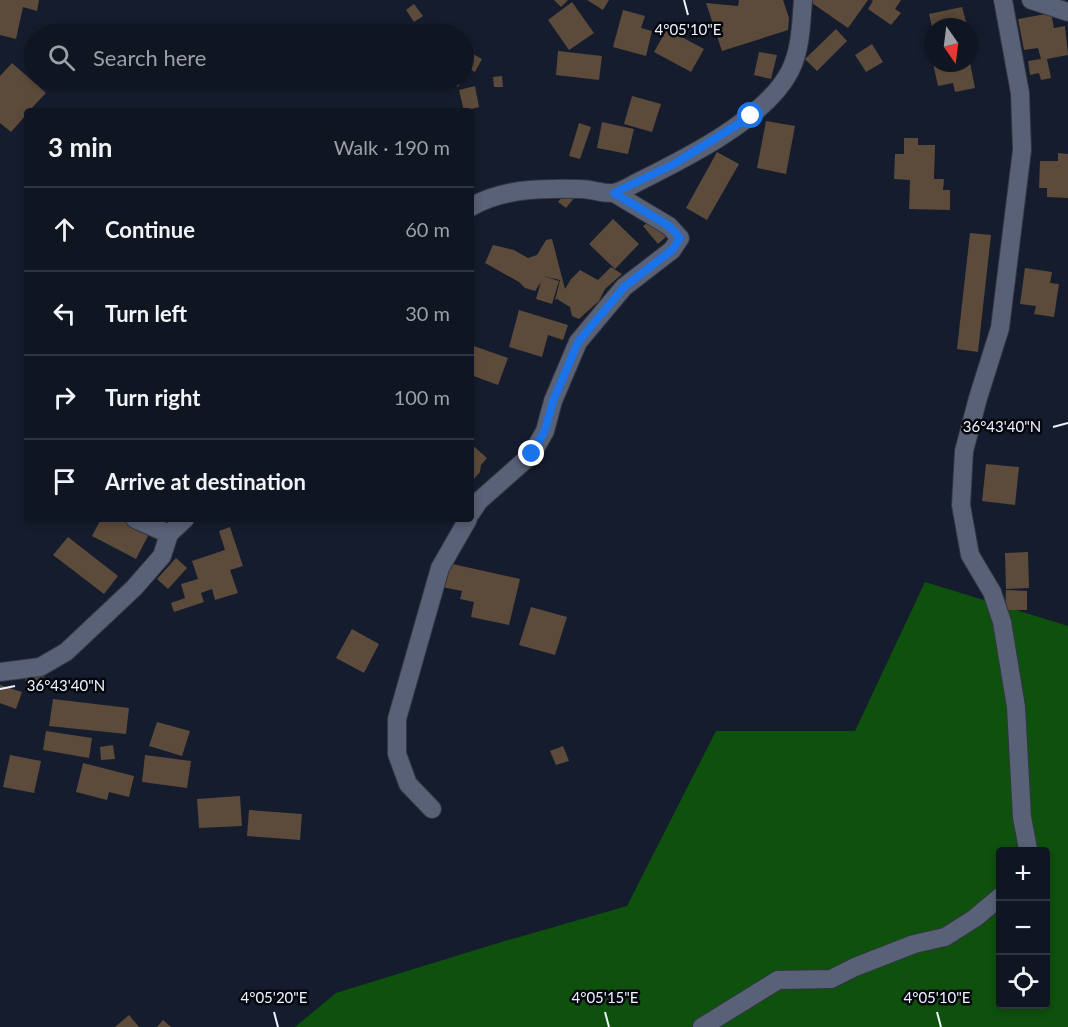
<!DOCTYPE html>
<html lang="en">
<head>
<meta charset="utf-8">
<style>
  :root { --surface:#101522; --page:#1e222f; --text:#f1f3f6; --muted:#9c9fa5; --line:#303440 }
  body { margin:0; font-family:Lato,sans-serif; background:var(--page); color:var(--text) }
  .controls { position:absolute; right:18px; bottom:18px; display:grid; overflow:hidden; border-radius:6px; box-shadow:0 3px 9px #0003 }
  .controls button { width:54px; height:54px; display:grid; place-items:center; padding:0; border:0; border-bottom:2px solid var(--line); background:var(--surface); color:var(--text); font:30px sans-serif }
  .compass { position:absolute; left:924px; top:18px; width:54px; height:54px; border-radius:50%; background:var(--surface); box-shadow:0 3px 9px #0003; rotate:166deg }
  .stop { position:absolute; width:18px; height:18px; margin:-14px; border:4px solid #1a73e8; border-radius:50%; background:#fff }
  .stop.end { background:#1a73e8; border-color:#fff; box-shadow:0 2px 6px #0008 }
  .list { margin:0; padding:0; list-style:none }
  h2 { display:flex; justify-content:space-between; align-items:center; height:78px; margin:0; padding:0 24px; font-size:26px }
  h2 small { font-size:20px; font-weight:400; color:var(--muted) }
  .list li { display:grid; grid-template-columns:39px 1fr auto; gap:18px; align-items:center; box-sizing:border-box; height:84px; padding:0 24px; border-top:2px solid var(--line) }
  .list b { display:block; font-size:22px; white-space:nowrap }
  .list em { font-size:20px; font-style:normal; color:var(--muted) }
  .icon { flex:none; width:33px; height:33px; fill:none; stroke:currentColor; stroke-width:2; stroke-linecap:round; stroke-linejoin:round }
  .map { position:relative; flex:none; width:1068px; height:1027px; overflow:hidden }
  .search { position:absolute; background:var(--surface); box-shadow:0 3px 9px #0003; left:24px; top:24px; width:450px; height:66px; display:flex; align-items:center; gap:15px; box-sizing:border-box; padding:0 21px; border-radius:33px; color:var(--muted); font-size:22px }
  .panel { position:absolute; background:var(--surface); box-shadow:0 3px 9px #0003; left:24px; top:108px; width:450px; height:414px; border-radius:6px }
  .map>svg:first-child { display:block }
  .forest { fill:#0e510d; fill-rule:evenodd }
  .building { fill:#5c4b3a }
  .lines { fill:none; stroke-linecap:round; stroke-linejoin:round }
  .minor-casing { stroke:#323543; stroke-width:20 }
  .minor { stroke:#586176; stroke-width:18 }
  .route { stroke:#1a73e8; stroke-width:8 }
  .ticks { fill:none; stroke:#eff3fd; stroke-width:2 }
  .ticks-label { font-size:15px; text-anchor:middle; fill:#eff3fd; stroke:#05070e; stroke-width:5; stroke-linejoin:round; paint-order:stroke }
</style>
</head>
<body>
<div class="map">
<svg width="1068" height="1027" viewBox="0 0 1068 1027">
  <rect width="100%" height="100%" fill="#151c2d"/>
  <path class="forest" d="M 925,582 L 1068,626 L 1068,1027 L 295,1027 L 336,993 L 498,943 L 627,906 L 716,731 L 855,731 ZM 1000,852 L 1046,852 L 1046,1004 L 1000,1004 Z"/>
  <g class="building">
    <path d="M 0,0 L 39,0 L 37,11 L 23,7 L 16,39 L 0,35 Z"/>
    <path d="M 554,0 L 568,0 L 561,7 Z"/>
    <path d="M 587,0 L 609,0 L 603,10 Z"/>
    <path d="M 739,0 L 783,0 L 789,18 L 788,30 L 722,51 L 706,3 L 738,6 Z"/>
    <path d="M 810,0 L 868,0 L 848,28 L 809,1 Z"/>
    <path d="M 871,0 L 901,0 L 895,9 L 901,13 L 891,25 L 868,9 L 873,1 Z"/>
    <path d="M 572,2 L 594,33 L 569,50 L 548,20 Z"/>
    <path d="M 414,4 L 423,16 L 414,22 L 406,10 Z"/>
    <path d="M 962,7 L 966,22 L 943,27 L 932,27 L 929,14 Z"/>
    <path d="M 623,10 L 645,16 L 641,28 L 652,31 L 646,56 L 613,47 Z"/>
    <path d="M 1051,13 L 1054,28 L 1065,26 L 1068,55 L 1047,59 L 1051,78 L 1041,80 L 1039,73 L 1030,75 L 1028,61 L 1041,59 L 1038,48 L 1024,50 L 1018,19 Z"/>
    <path d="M 667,29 L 704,49 L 691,72 L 654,52 Z"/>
    <path d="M 836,29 L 847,41 L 817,71 L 805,59 Z"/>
    <path d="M 872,44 L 883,62 L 866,72 L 855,55 Z"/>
    <path d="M 464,49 L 482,59 L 475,72 L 468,68 L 464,76 Z"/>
    <path d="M 558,51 L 602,56 L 599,80 L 556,75 Z"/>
    <path d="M 759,52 L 777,55 L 771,79 L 754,75 Z"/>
    <path d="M 12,63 L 46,93 L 29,111 L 27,111 L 27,114 L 11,132 L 0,123 L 0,76 Z"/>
    <path d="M 933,63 L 970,63 L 975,88 L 955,92 L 953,83 L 938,86 Z"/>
    <path d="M 502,76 L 503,87 L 494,87 L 493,77 Z"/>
    <path d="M 445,80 L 462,80 L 458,87 Z"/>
    <path d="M 475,86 L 479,107 L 464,111 L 459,90 Z"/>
    <path d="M 632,96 L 661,104 L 652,132 L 624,124 Z"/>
    <path d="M 766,121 L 795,126 L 786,174 L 757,168 Z"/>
    <path d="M 602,122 L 634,129 L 628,154 L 597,148 Z"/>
    <path d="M 579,123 L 591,127 L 580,159 L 569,156 Z"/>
    <path d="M 904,138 L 918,138 L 918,145 L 935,145 L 934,179 L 944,179 L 943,190 L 950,190 L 950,210 L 909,209 L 910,180 L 894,179 L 895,154 L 904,154 Z"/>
    <path d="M 717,152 L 739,164 L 707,220 L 686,208 Z"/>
    <path d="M 1058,153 L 1068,154 L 1068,198 L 1047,197 L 1047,188 L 1039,188 L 1040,161 L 1058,161 Z"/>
    <path d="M 567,191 L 575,197 L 566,208 L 558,202 Z"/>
    <path d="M 613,219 L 639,244 L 615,269 L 589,244 Z"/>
    <path d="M 652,219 L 667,236 L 658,244 L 643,226 Z"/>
    <path d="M 970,233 L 991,235 L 978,352 L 957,349 Z"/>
    <path d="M 552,239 L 565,289 L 571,279 L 580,270 L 598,280 L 611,267 L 622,274 L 605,289 L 599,301 L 579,319 L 572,316 L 570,307 L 557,299 L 555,300 L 560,280 L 543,276 L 559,281 L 552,304 L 536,299 L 541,282 L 535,291 L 525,288 L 519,282 L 485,263 L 493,245 L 514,250 L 528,258 L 537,255 L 546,240 Z"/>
    <path d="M 1025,268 L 1052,272 L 1050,283 L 1059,284 L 1054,317 L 1034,314 L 1036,306 L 1020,304 Z"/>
    <path d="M 519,310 L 568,325 L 563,340 L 548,335 L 542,357 L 509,347 Z"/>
    <path d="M 471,345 L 508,358 L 498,385 L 471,375 Z"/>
    <path d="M 471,444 L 487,458 L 481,465 L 480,472 L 471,482 Z"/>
    <path d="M 986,464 L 1019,467 L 1015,505 L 982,501 Z"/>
    <path d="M 101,519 L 119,519 L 149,534 L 136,559 L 92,536 Z"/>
    <path d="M 230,527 L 243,566 L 230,570 L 238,593 L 215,600 L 212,589 L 201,593 L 204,602 L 174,612 L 171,603 L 185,598 L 181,584 L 198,579 L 192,561 L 225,550 L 219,531 Z"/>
    <path d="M 68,537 L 118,576 L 104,594 L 53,555 Z"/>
    <path d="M 1028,552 L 1029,588 L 1006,589 L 1005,553 Z"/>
    <path d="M 176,558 L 187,568 L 168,589 L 157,579 Z"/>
    <path d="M 448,563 L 520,579 L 509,625 L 471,617 L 474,602 L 460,599 L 462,591 L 442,587 Z"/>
    <path d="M 1006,590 L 1027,591 L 1027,610 L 1005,610 Z"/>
    <path d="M 531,607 L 567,617 L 555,655 L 519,645 Z"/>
    <path d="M 352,629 L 379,644 L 364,673 L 336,658 Z"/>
    <path d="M 43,671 L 45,685 L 26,687 L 25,674 Z"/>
    <path d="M 0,685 L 22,692 L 16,709 L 0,703 Z"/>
    <path d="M 53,699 L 129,708 L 126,734 L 49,726 Z"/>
    <path d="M 157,722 L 190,731 L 182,756 L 149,746 Z"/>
    <path d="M 46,731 L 92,738 L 89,758 L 43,750 Z"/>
    <path d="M 113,745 L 115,759 L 101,760 L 100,747 Z"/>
    <path d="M 563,746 L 569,761 L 556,765 L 550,751 Z"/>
    <path d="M 10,755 L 41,761 L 34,793 L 3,787 Z"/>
    <path d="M 145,755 L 191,761 L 187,788 L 142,782 Z"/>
    <path d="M 83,763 L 134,776 L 129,797 L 109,792 L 107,800 L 76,792 Z"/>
    <path d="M 240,796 L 242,826 L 199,828 L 197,799 Z"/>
    <path d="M 249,810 L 302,814 L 300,840 L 247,836 Z"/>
    <path d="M 129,1015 L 139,1027 L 115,1027 Z"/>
    <path d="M 163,1020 L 171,1027 L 157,1027 Z"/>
  </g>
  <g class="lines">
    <g class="minor-casing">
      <g id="minor">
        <path d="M 1003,0 L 1020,93 L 1022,150 L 1000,328 L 978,398 L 964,451 L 961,505 L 970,555 L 992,592 L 1002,622 L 1016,707 L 1022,817 L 1028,849 L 1026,852"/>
        <path d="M 1031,0 L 1068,12"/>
        <path d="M 471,207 C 503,188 545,188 581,189 C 591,189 603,194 613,193 C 622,192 633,184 642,180 C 688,157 766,118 790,71 C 801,49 801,24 803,0"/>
        <path d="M 471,513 L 479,501 L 532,454 L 545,431 L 553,401 L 578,342 L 624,287 L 672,250 L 680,238 L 669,226 L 614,193"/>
        <path d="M 135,519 L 169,534"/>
        <path d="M 0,672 L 40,667 L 66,652 L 134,588 L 162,556 L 169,534 L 185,519"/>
        <path d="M 432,809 L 408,784 L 397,754 L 397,719 L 440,568 L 468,519"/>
        <path d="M 702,1027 L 778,980 L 831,979 L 855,967 L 914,944 L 945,937 L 975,918 L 1000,897"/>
      </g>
    </g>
    <use href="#minor" class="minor"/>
  </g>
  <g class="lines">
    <path class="route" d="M 532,454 L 545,430 L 553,401 L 578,342 L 624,287 L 672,250 L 680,238 L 669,226 L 614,193 L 674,164 L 751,116"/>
  </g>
  <path class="ticks" d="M 684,0 L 688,15M 1053,427 L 1068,423M 0,689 L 15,686M 274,1012 L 278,1027M 605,1012 L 609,1027M 937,1012 L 941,1027"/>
  <g class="ticks-label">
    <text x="688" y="35">4°05'10"E</text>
    <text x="1002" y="432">36°43'40"N</text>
    <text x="66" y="691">36°43'40"N</text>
    <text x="274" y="1003">4°05'20"E</text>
    <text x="605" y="1003">4°05'15"E</text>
    <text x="937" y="1003">4°05'10"E</text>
  </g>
</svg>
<div class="controls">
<button>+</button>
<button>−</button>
<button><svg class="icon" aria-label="locate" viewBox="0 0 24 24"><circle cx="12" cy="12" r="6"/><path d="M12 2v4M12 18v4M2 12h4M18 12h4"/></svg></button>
</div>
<svg class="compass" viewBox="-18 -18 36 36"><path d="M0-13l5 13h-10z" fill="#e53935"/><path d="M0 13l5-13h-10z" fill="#9c9fa5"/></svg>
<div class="stop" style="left:751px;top:116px"></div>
<div class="stop end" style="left:532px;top:454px"></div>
<div class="search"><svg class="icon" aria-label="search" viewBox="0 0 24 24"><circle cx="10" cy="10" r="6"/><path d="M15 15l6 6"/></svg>Search here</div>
<section class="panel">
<h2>3 min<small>Walk · 190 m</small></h2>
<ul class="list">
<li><svg class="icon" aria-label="ahead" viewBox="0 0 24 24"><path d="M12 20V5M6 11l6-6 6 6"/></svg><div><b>Continue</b></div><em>60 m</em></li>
<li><svg class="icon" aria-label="left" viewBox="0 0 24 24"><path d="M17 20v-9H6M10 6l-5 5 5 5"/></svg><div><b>Turn left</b></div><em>30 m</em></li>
<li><svg class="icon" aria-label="right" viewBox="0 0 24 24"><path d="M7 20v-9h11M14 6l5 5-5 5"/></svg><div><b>Turn right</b></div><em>100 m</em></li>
<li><svg class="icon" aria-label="arrive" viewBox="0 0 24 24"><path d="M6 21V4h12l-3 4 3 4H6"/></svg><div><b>Arrive at destination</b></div></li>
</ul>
</section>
</div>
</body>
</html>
